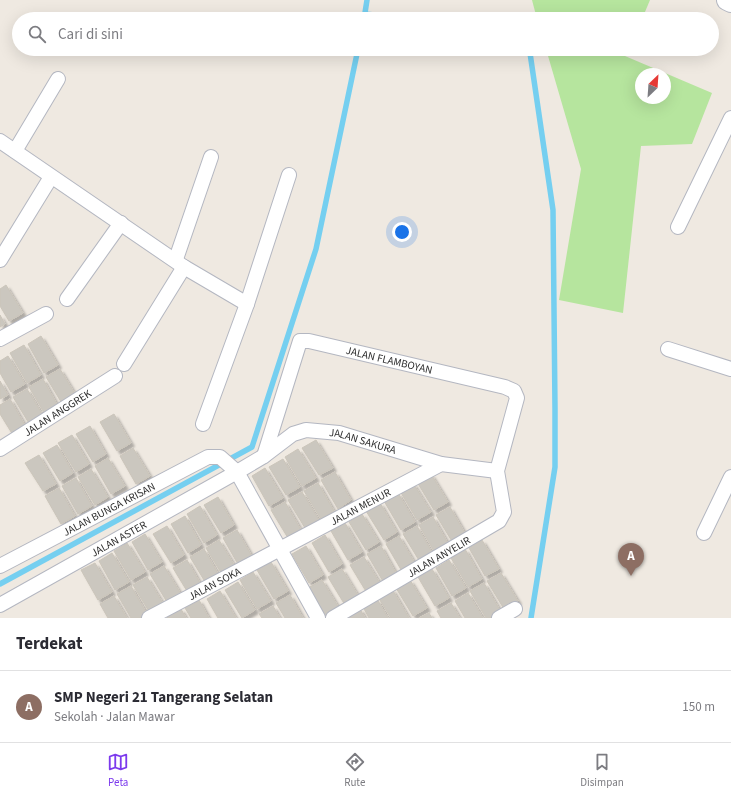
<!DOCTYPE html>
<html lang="id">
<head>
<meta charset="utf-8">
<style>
  :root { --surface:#fff; --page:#f2f2f3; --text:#2b2b33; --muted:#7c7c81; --line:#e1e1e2; --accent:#7c3aed }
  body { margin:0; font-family:"Source Sans 3",sans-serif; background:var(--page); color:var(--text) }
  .compass { position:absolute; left:635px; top:68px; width:36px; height:36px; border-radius:50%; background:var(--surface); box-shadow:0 4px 16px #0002; rotate:25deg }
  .you { position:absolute; left:402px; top:232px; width:14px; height:14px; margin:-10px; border:3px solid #fff; border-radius:50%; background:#1a73e8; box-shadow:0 0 0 6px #1a73e833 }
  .badge { display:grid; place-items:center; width:26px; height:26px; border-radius:50%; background:var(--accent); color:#fff; font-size:13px; font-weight:700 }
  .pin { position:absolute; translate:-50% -33px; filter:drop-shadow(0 1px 2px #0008) }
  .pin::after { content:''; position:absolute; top:21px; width:14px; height:12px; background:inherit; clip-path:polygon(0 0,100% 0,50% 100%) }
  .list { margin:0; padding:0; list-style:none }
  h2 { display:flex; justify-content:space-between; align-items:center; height:52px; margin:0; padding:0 16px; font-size:17px }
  h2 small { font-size:13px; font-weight:400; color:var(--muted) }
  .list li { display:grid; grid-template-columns:26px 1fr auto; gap:12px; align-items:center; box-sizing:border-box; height:72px; padding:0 16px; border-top:1px solid var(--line) }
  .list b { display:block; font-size:15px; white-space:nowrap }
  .list p { margin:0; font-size:13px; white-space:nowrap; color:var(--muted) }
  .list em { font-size:13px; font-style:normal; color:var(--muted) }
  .icon { flex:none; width:22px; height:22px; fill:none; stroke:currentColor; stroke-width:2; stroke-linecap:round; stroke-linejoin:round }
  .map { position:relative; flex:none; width:731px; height:618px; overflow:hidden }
  .search { position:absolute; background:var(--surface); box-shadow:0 4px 16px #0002; left:12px; right:12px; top:12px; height:44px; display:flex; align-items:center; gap:10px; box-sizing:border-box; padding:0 14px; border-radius:22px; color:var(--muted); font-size:15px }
  .sheet { height:124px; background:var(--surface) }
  nav { display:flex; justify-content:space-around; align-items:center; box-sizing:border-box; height:56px; border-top:1px solid var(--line); background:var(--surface); font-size:11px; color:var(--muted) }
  nav a { display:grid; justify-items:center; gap:2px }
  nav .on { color:var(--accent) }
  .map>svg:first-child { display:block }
  .green { fill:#b6e59e; fill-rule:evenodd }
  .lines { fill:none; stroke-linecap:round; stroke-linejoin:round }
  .stream { stroke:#75cff0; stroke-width:5.5 }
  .building { fill:#cbc7bf; stroke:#cbc5ba; filter:url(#shadow) }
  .minor-casing { stroke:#b4b7c1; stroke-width:16 }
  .secondary-casing { stroke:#b4b7c1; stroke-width:22 }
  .minor { stroke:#fff; stroke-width:14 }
  .secondary { stroke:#fff; stroke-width:20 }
  .labels { text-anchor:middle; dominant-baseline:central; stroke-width:3; stroke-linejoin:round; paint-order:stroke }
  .street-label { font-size:11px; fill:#2e2e2e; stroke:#fff }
</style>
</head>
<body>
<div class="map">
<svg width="731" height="618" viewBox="0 0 731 618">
  <defs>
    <filter id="shadow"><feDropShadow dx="3.5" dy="3.5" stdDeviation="1" flood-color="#0004"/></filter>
  </defs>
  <rect width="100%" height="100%" fill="#efe9e1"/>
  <g class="green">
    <path d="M 532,0 L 650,0 L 642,19 L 537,19 Z"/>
    <path d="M 546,49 L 628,49 L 625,56 L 712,93 L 692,144 L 641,146 L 623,313 L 559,300 L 581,169 ZM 641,74 L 665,74 L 665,98 L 641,98 Z"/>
  </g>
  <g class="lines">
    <g class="stream">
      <path d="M 365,14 L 411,19"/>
      <path d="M 364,19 L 367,0"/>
      <path d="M 527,49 L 530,53 L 553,210 L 555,408 L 555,467 L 531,618"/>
      <path d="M 0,584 L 252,447 L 316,249 L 358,49"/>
    </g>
  </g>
  <g class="building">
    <path d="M 6,285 L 23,313 L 9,321 L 0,306 L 0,289 Z"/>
    <path d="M 0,315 L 5,324 L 0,327 Z"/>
    <path d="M 41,336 L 58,365 L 44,373 L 28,344 Z"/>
    <path d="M 24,345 L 41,375 L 27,383 L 10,353 Z"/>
    <path d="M 8,356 L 25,384 L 11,392 L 0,373 L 0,361 Z"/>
    <path d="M 60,369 L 77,397 L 63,405 L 46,377 Z"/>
    <path d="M 43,379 L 59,408 L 46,416 L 29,387 Z"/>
    <path d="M 0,381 L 8,395 L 0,399 Z"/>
    <path d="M 27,389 L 44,417 L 30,425 L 13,397 Z"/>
    <path d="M 10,399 L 26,427 L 13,435 L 0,414 L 0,405 Z"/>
    <path d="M 114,414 L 131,443 L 117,451 L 100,422 Z"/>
    <path d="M 90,426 L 106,454 L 93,462 L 76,434 Z"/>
    <path d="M 72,435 L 89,464 L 76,472 L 58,443 Z"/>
    <path d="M 316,440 L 333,468 L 319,475 L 302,448 Z"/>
    <path d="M 57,445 L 73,473 L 60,481 L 43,453 Z"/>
    <path d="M 133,448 L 150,476 L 136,484 L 120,456 Z"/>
    <path d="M 298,449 L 316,478 L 302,486 L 285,457 Z"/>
    <path d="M 39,455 L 56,484 L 43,491 L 25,463 Z"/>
    <path d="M 108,458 L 125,486 L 111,494 L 95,466 Z"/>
    <path d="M 283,459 L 300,487 L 286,495 L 269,467 Z"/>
    <path d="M 265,468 L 283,498 L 269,506 L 252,476 Z"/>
    <path d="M 91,469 L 108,497 L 95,505 L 78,477 Z"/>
    <path d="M 335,472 L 351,500 L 338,509 L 321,480 Z"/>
    <path d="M 431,474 L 448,502 L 434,510 L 417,482 Z"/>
    <path d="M 76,478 L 92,506 L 78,514 L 62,486 Z"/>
    <path d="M 318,483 L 334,511 L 321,519 L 304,491 Z"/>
    <path d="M 413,483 L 431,512 L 417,520 L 400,491 Z"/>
    <path d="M 59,488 L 75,516 L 61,524 L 45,496 Z"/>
    <path d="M 302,492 L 319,520 L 305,528 L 288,500 Z"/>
    <path d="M 398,493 L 415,522 L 401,530 L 384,501 Z"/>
    <path d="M 218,497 L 234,525 L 221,533 L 204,505 Z"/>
    <path d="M 285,502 L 301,530 L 288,538 L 271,510 Z"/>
    <path d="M 380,503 L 397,532 L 384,540 L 366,511 Z"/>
    <path d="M 200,506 L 217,535 L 204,543 L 187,514 Z"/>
    <path d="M 450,507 L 466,535 L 453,543 L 436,515 Z"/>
    <path d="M 362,514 L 379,542 L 366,550 L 349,522 Z"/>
    <path d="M 185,516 L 201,545 L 188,553 L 171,524 Z"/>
    <path d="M 433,517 L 449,545 L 435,553 L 419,525 Z"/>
    <path d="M 345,523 L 362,552 L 348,560 L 331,531 Z"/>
    <path d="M 167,526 L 184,555 L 171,563 L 153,534 Z"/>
    <path d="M 417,526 L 433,554 L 420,562 L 403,534 Z"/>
    <path d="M 237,530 L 253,558 L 239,566 L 223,538 Z"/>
    <path d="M 145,534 L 162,562 L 148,570 L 132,542 Z"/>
    <path d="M 325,535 L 342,564 L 329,572 L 312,543 Z"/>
    <path d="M 399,536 L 416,565 L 403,573 L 386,544 Z"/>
    <path d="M 219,540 L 236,568 L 223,576 L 206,548 Z"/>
    <path d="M 482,540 L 499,569 L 485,576 L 469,548 Z"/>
    <path d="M 127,543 L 145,572 L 131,580 L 114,551 Z"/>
    <path d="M 306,546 L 323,575 L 309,583 L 292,554 Z"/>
    <path d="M 381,546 L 397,575 L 384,583 L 367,554 Z"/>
    <path d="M 204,549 L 220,577 L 207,585 L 190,557 Z"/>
    <path d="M 465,549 L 482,579 L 468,587 L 451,558 Z"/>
    <path d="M 112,553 L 129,582 L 115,590 L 99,561 Z"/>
    <path d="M 364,557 L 381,585 L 367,593 L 350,565 Z"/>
    <path d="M 187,560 L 203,588 L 190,596 L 173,568 Z"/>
    <path d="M 449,560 L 466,588 L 452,596 L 436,568 Z"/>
    <path d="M 271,562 L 288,591 L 274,599 L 257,570 Z"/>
    <path d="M 95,563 L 112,592 L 98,600 L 81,570 Z"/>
    <path d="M 164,566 L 181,594 L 167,602 L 150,574 Z"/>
    <path d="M 342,569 L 359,597 L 345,605 L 328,577 Z"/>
    <path d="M 432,569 L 449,598 L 435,606 L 418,577 Z"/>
    <path d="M 253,572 L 271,601 L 257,609 L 240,580 Z"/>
    <path d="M 501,573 L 518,601 L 504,609 L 487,581 Z"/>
    <path d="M 147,577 L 164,605 L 150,613 L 133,585 Z"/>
    <path d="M 322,580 L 339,608 L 325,616 L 308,588 Z"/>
    <path d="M 410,580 L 427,608 L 413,616 L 396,588 Z"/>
    <path d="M 238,582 L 255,610 L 242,618 L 225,590 Z"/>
    <path d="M 484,583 L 501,612 L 490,618 L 486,618 L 470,591 Z"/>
    <path d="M 131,586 L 147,614 L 141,618 L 131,618 L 117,594 Z"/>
    <path d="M 392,589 L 409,618 L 391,618 L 378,597 Z"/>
    <path d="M 220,591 L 236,618 L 218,618 L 207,599 Z"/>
    <path d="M 468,593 L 483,618 L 465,618 L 455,601 Z"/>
    <path d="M 290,595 L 303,618 L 285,618 L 276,603 Z"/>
    <path d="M 114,596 L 127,618 L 108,618 L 100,604 Z"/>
    <path d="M 377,599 L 388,618 L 369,618 L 363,607 Z"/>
    <path d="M 199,600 L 209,618 L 191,618 L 185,608 Z"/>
    <path d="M 451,603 L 460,618 L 441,618 L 437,611 Z"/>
    <path d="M 273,606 L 280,618 L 262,618 L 259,614 Z"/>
    <path d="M 181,609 L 186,618 L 168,618 L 167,617 Z"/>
    <path d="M 360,609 L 365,618 L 347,618 L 346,617 Z"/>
    <path d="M 429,613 L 432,618 L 419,618 Z"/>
  </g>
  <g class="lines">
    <g class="minor-casing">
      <g id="minor">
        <path d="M 0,141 L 184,267 L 247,304"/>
        <path d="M 15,151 L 58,79"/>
        <path d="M 678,227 L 731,118"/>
        <path d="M 176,259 L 211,157"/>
        <path d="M 0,260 L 51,177"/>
        <path d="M 67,299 L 121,223"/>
        <path d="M 0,339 L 46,314"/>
        <path d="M 668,349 L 731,369"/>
        <path d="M 124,364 L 184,267"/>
        <path d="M 203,424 L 247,304 L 289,175"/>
        <path id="s1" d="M 0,449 L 115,376"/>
        <path id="s2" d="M 264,456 L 300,341 L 309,341 L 505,387 L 514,391 L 517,398 L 497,471 L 504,512 L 499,521 L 333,618"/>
        <path d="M 704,533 L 731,477"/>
        <path id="s3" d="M 0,566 L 208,457 L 220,457 L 237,472 L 318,618"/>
        <path id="s4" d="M 0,605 L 237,472 L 264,456 L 293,434 L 306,430 L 339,433 L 441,464 L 497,471"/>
        <path id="s5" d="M 149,618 L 441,464"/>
        <path d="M 499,618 L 515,609"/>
      </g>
    </g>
    <g class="secondary-casing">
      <path id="secondary" d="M 727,0 L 731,2"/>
    </g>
    <use href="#minor" class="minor"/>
    <use href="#secondary" class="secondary"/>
  </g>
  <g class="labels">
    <g class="street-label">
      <text stroke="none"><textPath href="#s2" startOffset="212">JALAN FLAMBOYAN</textPath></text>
      <text stroke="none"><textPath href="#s1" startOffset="68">JALAN ANGGREK</textPath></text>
      <text stroke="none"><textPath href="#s4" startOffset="411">JALAN SAKURA</textPath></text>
      <text stroke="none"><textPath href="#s5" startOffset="239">JALAN MENUR</textPath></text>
      <text stroke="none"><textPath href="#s3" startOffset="123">JALAN BUNGA KRISAN</textPath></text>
      <text stroke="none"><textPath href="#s4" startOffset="136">JALAN ASTER</textPath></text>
      <text transform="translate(439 557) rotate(-30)">JALAN ANYELIR</text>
      <text stroke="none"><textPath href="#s5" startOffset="74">JALAN SOKA</textPath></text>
    </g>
  </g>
</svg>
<svg class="compass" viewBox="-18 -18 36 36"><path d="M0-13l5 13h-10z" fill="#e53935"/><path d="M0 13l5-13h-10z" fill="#7c7c81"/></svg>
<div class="you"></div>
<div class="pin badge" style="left:631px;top:576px;background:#8d6e63">A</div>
<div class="search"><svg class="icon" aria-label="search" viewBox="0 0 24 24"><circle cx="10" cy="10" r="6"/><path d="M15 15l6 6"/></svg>Cari di sini</div>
</div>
<section class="sheet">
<h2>Terdekat<small></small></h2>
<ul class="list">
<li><span class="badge" style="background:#8d6e63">A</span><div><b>SMP Negeri 21 Tangerang Selatan</b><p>Sekolah · Jalan Mawar</p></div><em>150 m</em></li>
</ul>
</section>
<nav>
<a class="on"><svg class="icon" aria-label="map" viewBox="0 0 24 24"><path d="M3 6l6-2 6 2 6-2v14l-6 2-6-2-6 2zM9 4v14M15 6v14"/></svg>Peta</a>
<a><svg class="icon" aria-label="directions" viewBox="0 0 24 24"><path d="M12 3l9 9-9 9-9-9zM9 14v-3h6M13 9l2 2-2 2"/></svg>Rute</a>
<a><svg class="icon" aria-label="saved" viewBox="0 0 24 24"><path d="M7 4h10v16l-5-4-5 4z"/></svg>Disimpan</a>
</nav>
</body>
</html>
